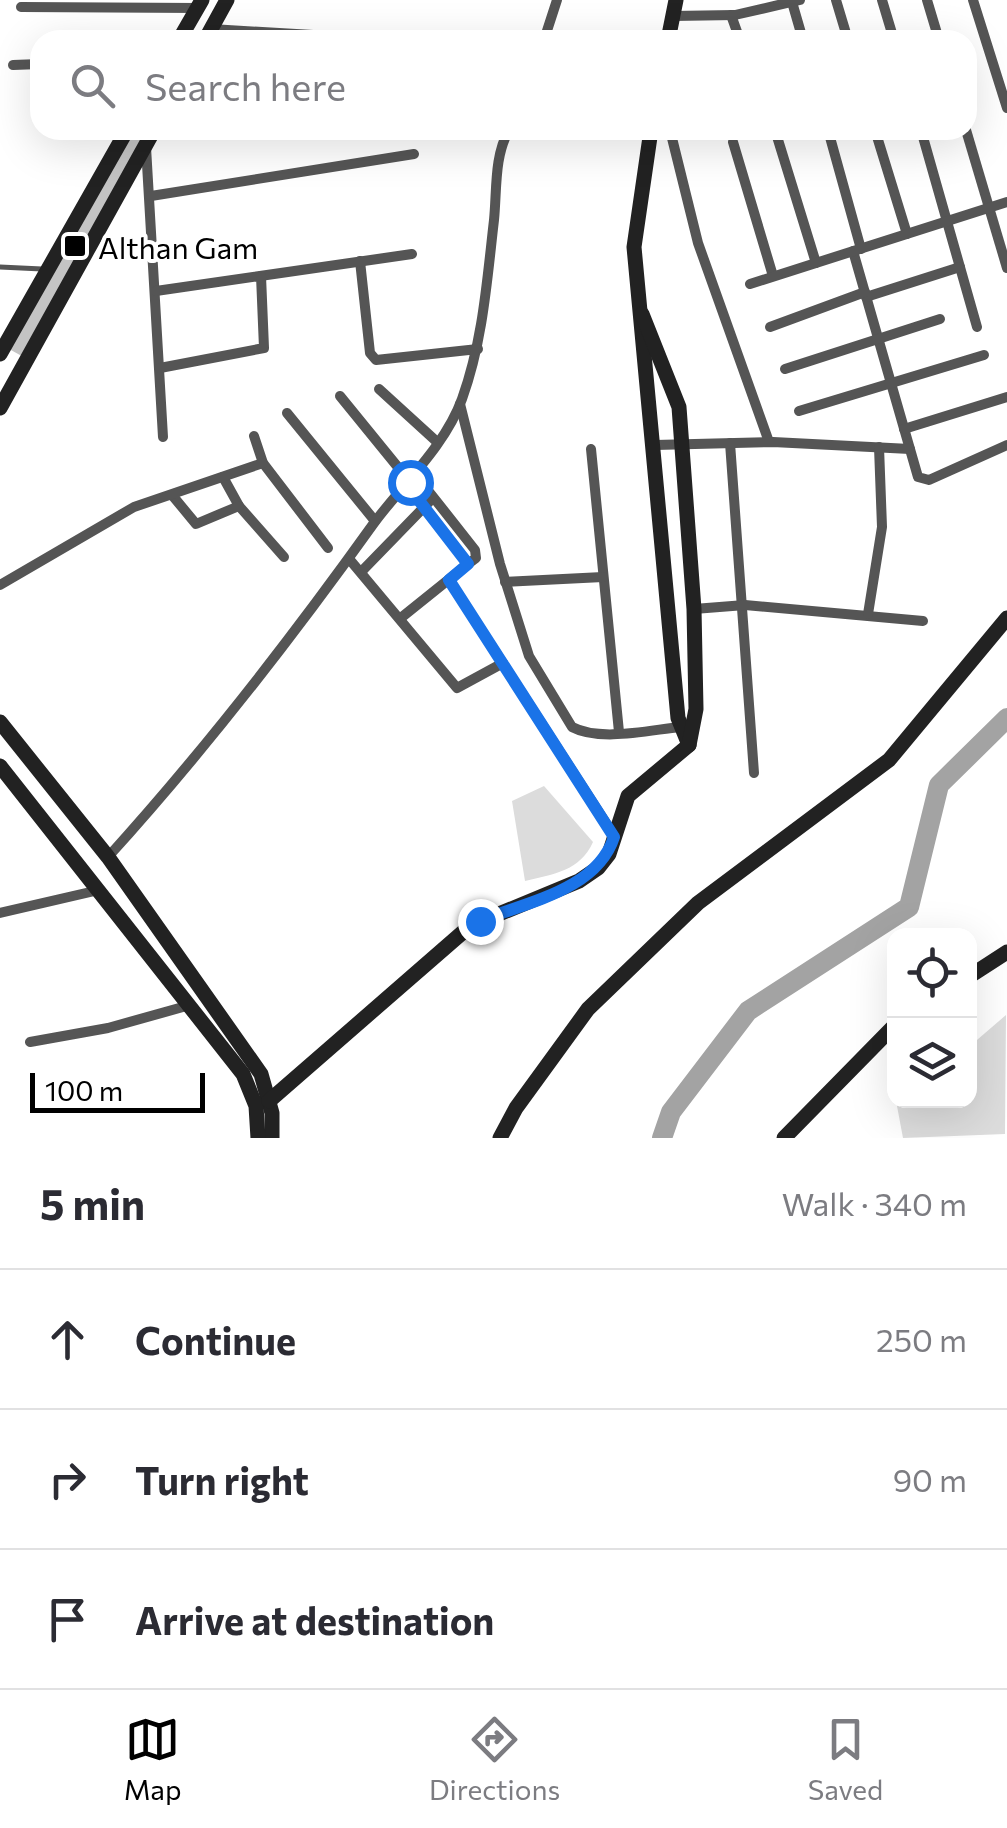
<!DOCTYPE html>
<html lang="en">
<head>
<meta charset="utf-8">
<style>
  :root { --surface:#fff; --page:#f7f7f7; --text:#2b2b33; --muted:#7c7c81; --line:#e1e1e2; --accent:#000 }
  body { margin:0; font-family:Commissioner,sans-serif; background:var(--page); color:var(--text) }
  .controls { position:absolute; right:30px; bottom:30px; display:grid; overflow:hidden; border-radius:20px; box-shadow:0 10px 40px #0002 }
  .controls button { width:90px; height:90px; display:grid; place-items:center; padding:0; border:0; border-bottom:2px solid var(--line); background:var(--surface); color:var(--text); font:50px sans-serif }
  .scale { position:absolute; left:30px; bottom:25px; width:175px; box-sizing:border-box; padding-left:10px; border:5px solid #000; border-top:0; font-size:28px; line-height:35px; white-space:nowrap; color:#000; -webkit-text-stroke:8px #fff; paint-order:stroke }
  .stop { position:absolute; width:30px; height:30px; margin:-22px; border:8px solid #1a73e8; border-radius:50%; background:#fff }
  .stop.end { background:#1a73e8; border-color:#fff; box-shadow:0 2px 10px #0008 }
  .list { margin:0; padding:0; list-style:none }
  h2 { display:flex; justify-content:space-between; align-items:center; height:130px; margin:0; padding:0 40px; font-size:42px }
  h2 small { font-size:32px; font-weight:400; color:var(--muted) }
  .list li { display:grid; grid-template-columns:65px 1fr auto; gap:30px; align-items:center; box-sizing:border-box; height:140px; padding:0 40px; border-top:2px solid var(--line) }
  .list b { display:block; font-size:38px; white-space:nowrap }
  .list em { font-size:32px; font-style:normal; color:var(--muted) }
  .icon { flex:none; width:55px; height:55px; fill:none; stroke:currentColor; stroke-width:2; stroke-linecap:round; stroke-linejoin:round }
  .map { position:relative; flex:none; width:1007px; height:1138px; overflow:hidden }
  .search { position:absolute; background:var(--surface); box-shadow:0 10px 40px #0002; left:30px; right:30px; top:30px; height:110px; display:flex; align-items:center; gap:25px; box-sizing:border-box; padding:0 35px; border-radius:30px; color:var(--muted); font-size:38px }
  .sheet { height:550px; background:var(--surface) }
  nav { display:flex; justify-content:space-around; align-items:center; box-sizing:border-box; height:140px; border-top:2px solid var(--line); background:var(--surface); font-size:28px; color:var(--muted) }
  nav a { display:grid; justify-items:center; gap:5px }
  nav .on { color:var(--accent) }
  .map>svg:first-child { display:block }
  .green { fill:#dcdcdc }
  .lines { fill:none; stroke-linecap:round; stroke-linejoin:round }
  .river { stroke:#a3a3a3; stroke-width:20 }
  .building { fill:#c4c4c4 }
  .lane { stroke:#555; stroke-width:5 }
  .street { stroke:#555; stroke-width:10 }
  .secondary { stroke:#222; stroke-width:15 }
  .route { stroke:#1a73e8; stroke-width:12 }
  .poi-dot { fill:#000; stroke:#fff; stroke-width:4 }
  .labels { text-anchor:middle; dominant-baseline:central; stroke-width:8; stroke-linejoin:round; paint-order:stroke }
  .poi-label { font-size:30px; fill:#000; stroke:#fff; text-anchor:start }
</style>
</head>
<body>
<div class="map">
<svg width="1007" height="1138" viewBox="0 0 1007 1138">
  <rect width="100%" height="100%" fill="#fff"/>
  <g class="green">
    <path d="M 544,786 L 593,842 C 580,871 554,874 525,881 L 512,801 Z"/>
    <path d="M 1006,1015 L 1005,1134 L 903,1138 L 897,1106 L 904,1101 L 970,1100 L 970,1046 Z"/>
  </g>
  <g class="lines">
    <path class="river" d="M 662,1138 L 671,1112 L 748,1011 L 909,907 L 939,785 L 1007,718"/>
  </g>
  <path class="building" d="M 125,130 L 152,145 L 29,360 L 0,344 Z"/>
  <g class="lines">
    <path class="lane" d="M 0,267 L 42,269"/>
    <g class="street">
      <path d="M 836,0 L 848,40"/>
      <path d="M 882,0 L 894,40"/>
      <path d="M 927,0 L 939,40"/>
      <path d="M 973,0 L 1007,108"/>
      <path d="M 792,2 L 803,40"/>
      <path d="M 21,7 L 198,8"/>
      <path d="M 731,15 L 740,40"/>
      <path d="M 673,16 L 735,15 L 800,0"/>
      <path d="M 211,29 L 398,40"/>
      <path d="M 544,40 L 557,0"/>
      <path d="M 13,65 L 40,64"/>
      <path d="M 145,130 L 163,437"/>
      <path d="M 670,130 L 698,243 L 769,442"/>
      <path d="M 775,130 L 816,263"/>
      <path d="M 828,130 L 861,249"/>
      <path d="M 875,130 L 907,234"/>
      <path d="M 921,130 L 977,327"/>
      <path d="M 966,130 L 1007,268"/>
      <path d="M 733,142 L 773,276"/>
      <path d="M 151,196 L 414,154"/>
      <path d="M 853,251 L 918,477 L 929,480 L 1007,445"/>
      <path d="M 360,261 L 370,353 L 376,360 L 478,349"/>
      <path d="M 750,284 L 1007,202"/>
      <path d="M 156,291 L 412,254"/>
      <path d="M 866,297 L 960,267"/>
      <path d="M 770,327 L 865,292"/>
      <path d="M 160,368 L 264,348 L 261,276"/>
      <path d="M 785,369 L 940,319"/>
      <path d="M 379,389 L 436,441"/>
      <path d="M 340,396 L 410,482"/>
      <path d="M 460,404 L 500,564 L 529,656 L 572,727 C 600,742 650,730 680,727"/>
      <path d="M 799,411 L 984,355"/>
      <path d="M 287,413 L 375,521"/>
      <path d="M 904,429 L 1007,397"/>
      <path d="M 254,436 L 263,463 L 328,548"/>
      <path d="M 730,443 L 754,773"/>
      <path d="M 655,445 L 773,442 L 910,449"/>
      <path d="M 591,449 L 619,732"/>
      <path d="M 223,477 L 239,506 L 284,557"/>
      <path d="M 407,485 L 468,564 L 476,558 L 475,550 L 415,474"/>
      <path d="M 172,495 L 196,524 L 239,506"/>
      <path d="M 350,560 L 457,688 L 503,663"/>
      <path d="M 362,571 L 429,502"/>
      <path d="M 449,580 L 615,837"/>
      <path d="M 505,582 L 603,577"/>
      <path d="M 0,585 L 134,507 L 263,463"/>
      <path d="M 694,609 L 745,605 L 923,621"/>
      <path d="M 868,614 L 882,527 L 879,447"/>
      <path d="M 402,617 L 468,564"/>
      <path d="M 108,857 C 204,751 291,639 374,523 C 403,484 445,446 462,399 C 483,341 487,280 494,220 C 497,190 494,156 509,130"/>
      <path d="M 0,913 L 99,890"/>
      <path d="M 30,1042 L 108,1028 L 190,1005"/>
    </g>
    <g class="secondary">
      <path d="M 179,40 L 202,0"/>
      <path d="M 205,40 L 227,0"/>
      <path d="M 668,40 L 676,0"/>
      <path d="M 651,130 L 634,247 L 678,718 L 689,745"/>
      <path d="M 0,354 L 127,130"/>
      <path d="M 0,408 L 154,130"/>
      <path d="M 0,722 L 108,857 L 261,1074 L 272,1113 L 272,1138"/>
      <path d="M 0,766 L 243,1074 L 256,1106 L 258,1138"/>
      <path d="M 970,976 L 1007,952"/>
      <path d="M 269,1101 L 470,926 L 579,881 L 598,868 L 609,854 L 628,796 L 689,745 L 696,709 L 694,609 L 679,407 L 642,314"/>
      <path d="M 500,1138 L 516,1108 L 588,1009 L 698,903 L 889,760 L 1007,618"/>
      <path d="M 784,1138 L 894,1026"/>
    </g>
  </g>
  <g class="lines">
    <path class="route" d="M 410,482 L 407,485 L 468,564 L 449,580 L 614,837 C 597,890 527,902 480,921"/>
  </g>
  <rect class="poi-dot" x="63" y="234" width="24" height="24" rx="5"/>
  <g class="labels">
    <g class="poi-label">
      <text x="98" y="246">Althan Gam</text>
    </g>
  </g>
</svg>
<div class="controls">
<button><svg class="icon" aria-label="locate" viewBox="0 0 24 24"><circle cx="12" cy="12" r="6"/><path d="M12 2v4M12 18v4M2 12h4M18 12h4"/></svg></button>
<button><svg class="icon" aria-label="layers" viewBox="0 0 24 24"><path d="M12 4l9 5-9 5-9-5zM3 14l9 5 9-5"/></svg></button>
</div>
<div class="scale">100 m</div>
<div class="stop" style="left:410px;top:482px"></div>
<div class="stop end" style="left:480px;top:921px"></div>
<div class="search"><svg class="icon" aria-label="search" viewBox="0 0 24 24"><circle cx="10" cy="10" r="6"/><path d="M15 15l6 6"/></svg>Search here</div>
</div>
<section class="sheet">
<h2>5 min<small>Walk · 340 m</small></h2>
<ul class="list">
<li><svg class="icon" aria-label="ahead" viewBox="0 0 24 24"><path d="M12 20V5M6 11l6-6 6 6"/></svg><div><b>Continue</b></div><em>250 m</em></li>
<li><svg class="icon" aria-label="right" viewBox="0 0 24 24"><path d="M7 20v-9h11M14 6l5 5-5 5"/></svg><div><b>Turn right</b></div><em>90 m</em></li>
<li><svg class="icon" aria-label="arrive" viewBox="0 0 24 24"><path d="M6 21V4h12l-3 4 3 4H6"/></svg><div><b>Arrive at destination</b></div></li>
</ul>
</section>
<nav>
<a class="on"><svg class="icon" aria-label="map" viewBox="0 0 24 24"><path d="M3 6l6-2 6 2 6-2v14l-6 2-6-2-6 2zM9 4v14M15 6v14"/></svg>Map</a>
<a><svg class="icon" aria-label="directions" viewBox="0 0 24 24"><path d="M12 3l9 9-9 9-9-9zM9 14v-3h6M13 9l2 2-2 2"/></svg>Directions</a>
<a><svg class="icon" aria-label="saved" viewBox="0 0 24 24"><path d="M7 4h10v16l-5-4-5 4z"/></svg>Saved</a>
</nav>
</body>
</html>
